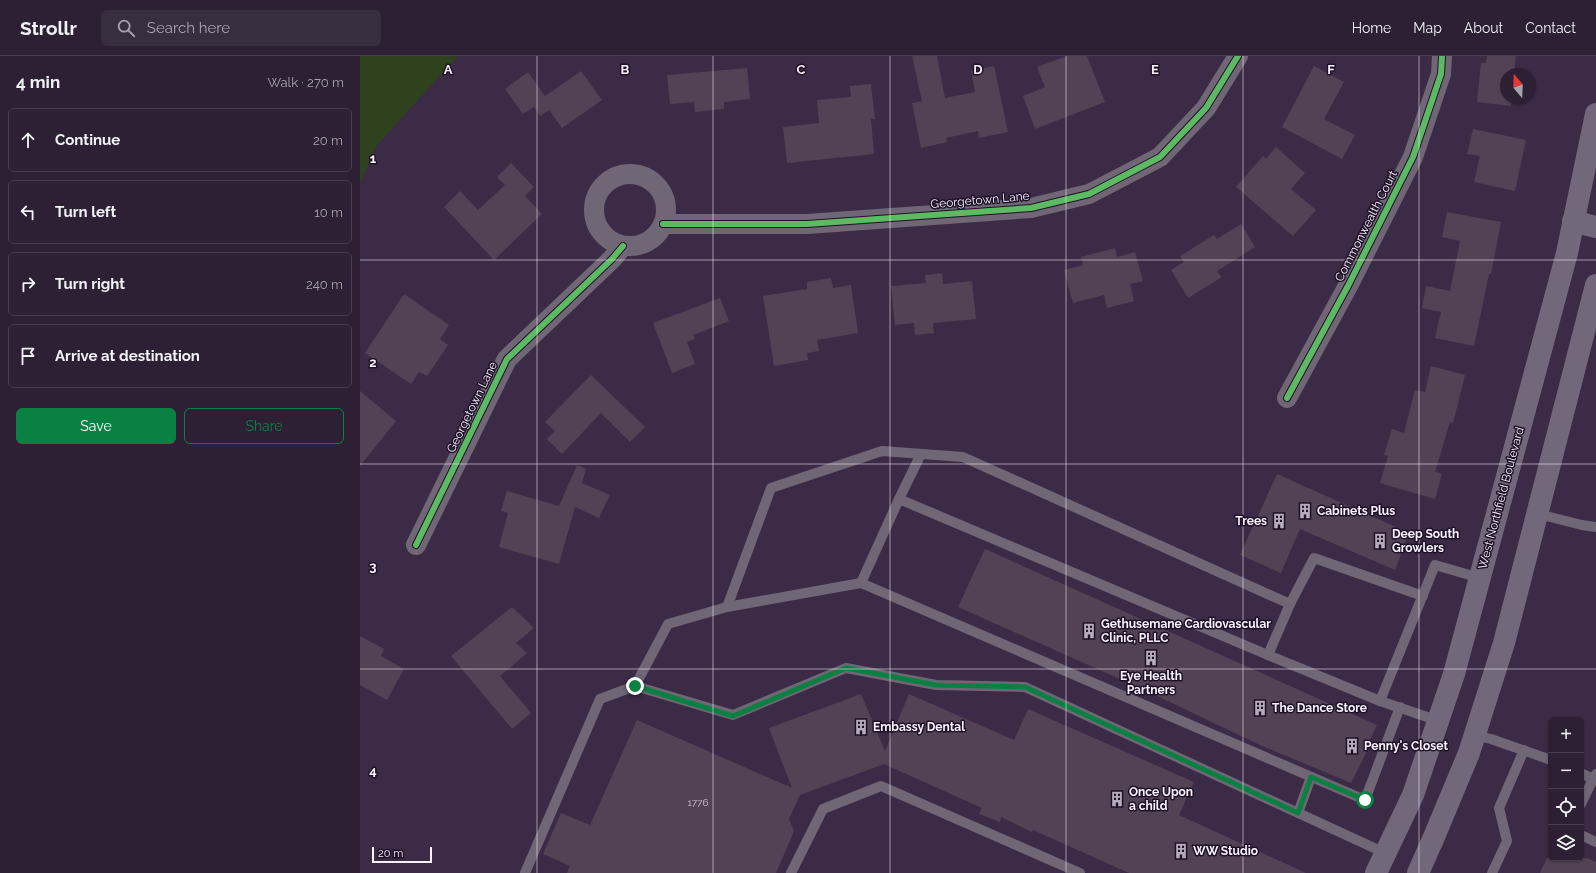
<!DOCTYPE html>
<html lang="en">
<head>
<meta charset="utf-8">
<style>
  :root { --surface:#2d2034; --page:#392d40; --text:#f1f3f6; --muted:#a7a3ac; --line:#483e4f; --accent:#0b8043 }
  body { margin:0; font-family:Raleway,sans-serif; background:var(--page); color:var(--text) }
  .controls { position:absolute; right:12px; bottom:12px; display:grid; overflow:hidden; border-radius:6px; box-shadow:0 1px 3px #0004 }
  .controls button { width:36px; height:36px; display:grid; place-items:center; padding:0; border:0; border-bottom:1px solid var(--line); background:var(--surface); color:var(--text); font:20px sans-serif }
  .compass { position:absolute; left:1140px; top:12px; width:36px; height:36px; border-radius:50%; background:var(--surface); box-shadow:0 1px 3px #0004; rotate:341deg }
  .scale { position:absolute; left:12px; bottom:10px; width:60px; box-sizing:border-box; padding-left:4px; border:2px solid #f9f1fe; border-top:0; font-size:11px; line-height:14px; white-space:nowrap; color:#f9f1fe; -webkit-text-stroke:3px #1f1128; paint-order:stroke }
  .stop { position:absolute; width:12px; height:12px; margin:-9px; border:3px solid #0b8043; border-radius:50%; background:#fff }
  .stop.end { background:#0b8043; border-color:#fff; box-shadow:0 1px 4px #0008 }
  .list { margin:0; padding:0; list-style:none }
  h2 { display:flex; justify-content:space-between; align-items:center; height:52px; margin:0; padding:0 16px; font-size:17px }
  h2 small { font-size:13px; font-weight:400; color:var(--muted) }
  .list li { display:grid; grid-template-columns:26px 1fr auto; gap:12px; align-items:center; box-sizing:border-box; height:64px; margin:0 8px 8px; padding:0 8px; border:1px solid var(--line); border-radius:6px }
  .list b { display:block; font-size:15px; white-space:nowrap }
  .list em { font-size:13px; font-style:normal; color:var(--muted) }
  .actions { display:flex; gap:8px; padding:12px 16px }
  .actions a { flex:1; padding:9px 0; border:1px solid var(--accent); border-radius:6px; text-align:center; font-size:14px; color:var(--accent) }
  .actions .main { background:var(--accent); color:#fff }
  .icon { flex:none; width:22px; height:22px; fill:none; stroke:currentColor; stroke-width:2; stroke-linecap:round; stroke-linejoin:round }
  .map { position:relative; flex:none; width:1236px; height:817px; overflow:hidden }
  header { display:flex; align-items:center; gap:24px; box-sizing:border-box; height:56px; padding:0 20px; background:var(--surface); border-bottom:1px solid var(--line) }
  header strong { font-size:19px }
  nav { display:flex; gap:22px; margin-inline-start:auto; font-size:14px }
  .search { width:280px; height:36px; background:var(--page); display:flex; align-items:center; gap:10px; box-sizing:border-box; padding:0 14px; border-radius:6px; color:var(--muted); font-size:15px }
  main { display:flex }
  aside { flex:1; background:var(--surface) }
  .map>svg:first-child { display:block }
  .green { fill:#30411e }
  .building { fill:#524255 }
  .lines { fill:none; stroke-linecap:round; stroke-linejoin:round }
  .service { stroke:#706676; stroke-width:10 }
  .minor { stroke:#706676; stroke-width:20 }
  .secondary { stroke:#73677c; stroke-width:22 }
  .cycleway-casing { stroke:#1f1128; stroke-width:8 }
  .cycleway { stroke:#5cba63; stroke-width:6 }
  .route { stroke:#0b8043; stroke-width:5 }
  .grid { fill:none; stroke:#f9f1fe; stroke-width:1; stroke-opacity:0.55 }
  .labels { text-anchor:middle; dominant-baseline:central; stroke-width:3; stroke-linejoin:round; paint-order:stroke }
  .number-label { font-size:10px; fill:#cfc5d4 }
  .street-label { font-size:12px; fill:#f9f1fe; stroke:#1f1128 }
  .poi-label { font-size:12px; font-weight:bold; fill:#f9f1fe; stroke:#1f1128; text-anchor:start }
  .grid-label { font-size:13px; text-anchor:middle; font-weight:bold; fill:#f9f1fe; stroke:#1f1128; stroke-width:3; stroke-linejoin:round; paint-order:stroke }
</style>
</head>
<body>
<header>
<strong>Strollr</strong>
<div class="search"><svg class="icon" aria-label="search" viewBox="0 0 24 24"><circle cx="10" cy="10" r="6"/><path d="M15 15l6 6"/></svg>Search here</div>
<nav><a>Home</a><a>Map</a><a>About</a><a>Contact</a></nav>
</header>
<main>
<aside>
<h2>4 min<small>Walk · 270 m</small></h2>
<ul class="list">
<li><svg class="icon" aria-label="ahead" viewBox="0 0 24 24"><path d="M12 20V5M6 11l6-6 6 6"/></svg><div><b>Continue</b></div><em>20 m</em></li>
<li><svg class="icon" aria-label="left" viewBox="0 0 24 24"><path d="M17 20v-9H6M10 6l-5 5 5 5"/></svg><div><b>Turn left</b></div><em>10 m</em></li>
<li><svg class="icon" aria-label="right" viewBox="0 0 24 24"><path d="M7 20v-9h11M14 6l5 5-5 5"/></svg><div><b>Turn right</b></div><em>240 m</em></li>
<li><svg class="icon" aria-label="arrive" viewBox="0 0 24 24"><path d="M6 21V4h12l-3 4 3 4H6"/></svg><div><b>Arrive at destination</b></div></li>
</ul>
<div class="actions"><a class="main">Save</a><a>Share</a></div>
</aside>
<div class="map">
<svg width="1236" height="817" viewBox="0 0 1236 817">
  <rect width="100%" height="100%" fill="#3c2b46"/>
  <path class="green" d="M 0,0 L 98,0 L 17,89 L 0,127 Z"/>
  <g class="building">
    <path d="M 552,0 L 577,0 L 585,42 L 615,36 L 611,15 L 634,10 L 648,76 L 619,82 L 618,75 L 586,82 L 587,86 L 561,92 L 552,47 L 562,45 Z"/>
    <path d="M 707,0 L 727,0 L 745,46 L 675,73 L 663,40 L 685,31 L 677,11 Z"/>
    <path d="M 1127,0 L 1156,0 L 1154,18 L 1146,18 L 1146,42 L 1152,42 L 1151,50 L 1117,46 L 1121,7 L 1126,7 Z"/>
    <path d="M 954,10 L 984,26 L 964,63 L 995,79 L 982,103 L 922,71 Z"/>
    <path d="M 387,12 L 390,43 L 364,46 L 364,53 L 335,56 L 334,46 L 310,48 L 307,19 Z"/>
    <path d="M 221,15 L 242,44 L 202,72 L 189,54 L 180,60 L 174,51 L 163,58 L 145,33 L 168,16 L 185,40 Z"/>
    <path d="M 511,28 L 515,63 L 511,63 L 514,98 L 427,107 L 423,71 L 459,67 L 457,44 L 491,41 L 490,30 Z"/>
    <path d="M 1113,73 L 1166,84 L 1155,135 L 1114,126 L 1120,100 L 1107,98 Z"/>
    <path d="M 916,91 L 945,117 L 931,133 L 956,154 L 933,180 L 876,131 L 903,100 L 906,103 Z"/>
    <path d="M 151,107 L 174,131 L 165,140 L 182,158 L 134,204 L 84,151 L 100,135 L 118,154 L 145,129 L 137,121 Z"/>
    <path d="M 1087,156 L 1141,166 L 1131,218 L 1129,218 L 1114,290 L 1075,282 L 1081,256 L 1062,252 L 1066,230 L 1090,235 L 1100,185 L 1082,181 Z"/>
    <path d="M 881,168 L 895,191 L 857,215 L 862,221 L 828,242 L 811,214 L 824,206 L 820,200 L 854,179 L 857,183 Z"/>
    <path d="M 755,192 L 757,201 L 775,196 L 783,225 L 770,228 L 774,245 L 747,252 L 744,239 L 713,247 L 704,214 L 723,209 L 721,201 Z"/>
    <path d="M 582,217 L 583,228 L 612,225 L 616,263 L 573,267 L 574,277 L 555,279 L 554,267 L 535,269 L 531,230 L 566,227 L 565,219 Z"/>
    <path d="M 471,222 L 473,232 L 491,229 L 498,277 L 457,284 L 459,295 L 447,297 L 448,304 L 414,310 L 403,240 L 447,233 L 447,226 Z"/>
    <path d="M 44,238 L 89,269 L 80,283 L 88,289 L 67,320 L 59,316 L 51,328 L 5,297 Z"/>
    <path d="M 360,242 L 369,265 L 333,279 L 335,283 L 327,286 L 335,308 L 312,317 L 293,267 Z"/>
    <path d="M 1071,310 L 1105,319 L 1093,367 L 1090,366 L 1075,416 L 1082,418 L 1075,443 L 1020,427 L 1028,400 L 1024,399 L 1032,373 L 1044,377 L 1055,334 L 1065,336 Z"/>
    <path d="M 231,319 L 285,371 L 270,386 L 241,357 L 202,398 L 187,383 L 195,375 L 185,366 Z"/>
    <path d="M 0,335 L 36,365 L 0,410 Z"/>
    <path d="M 217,409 L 226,413 L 222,427 L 250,439 L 239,462 L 215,451 L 199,508 L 139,491 L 148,457 L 141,455 L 147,435 L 199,450 Z"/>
    <path d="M 917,418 L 1049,477 L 1035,514 L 940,473 L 921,517 L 880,499 Z"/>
    <path d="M 625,493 L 1017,669 L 1010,684 L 1012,685 L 991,727 L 900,689 L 789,636 L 598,551 Z"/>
    <path d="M 152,551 L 174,572 L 156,587 L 167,597 L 140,620 L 171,657 L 152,673 L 91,600 Z"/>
    <path d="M 0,580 L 24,593 L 21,600 L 44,613 L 27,644 L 0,629 Z"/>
    <path d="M 501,638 L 525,695 L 549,638 L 654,684 L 668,653 L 834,726 L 819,759 L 946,817 L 769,817 L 673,774 L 672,776 L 641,761 L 640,766 L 619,758 L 622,752 L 524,708 L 440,739 L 429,763 L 434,775 L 416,817 L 207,817 L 210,810 L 183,798 L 201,757 L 230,769 L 277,664 L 432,732 L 409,672 Z"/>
    <path d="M 1187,802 L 1227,802 L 1236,806 L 1236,817 L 1180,817 Z"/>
  </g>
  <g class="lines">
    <g class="service">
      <path d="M 539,443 L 561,398"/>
      <path d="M 1178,458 L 1222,469 L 1236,471"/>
      <path d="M 501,527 L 539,443 L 908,599"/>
      <path d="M 930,548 L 908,599 L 1020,645"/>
      <path d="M 367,551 L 501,527 L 1005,744 L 1040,651"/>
      <path d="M 1079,665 L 1020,645 L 1075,509 L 1120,522"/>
      <path d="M 1114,679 L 1131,683 L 1191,704"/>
      <path d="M 1221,717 L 1233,723 L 1236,718"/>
      <path d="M 1221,748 L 1233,723 L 1236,724"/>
      <path d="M 938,757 L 951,721"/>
      <path d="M 1221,779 L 1236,786"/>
      <path d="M 1025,797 L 665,631 L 576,629 L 486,612 L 373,659 L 275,630 L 308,568 L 367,551 L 411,432 L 522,395 L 603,401 L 930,548 L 954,502 L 1063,540"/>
      <path d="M 165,817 L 240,643 L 275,630"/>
      <path d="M 431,817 L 463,753 L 521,730 L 720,817"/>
      <path d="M 1132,817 L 1147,785 L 1139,752 L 1164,694"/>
    </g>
    <g class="minor">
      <circle cx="270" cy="154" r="36"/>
      <path d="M 303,168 L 447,168 L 671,152 L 729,138 L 800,101 L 846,52 L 878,0"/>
      <path d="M 927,342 L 989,228 L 1053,101 L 1081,18 L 1082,0"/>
      <path d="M 56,489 L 147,303 L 252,203 L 263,190"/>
    </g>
    <g class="secondary">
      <path d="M 1213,165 L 1236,171"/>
      <path d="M 1016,817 L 1053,739 L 1094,618 L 1207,197 L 1236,58"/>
      <path d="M 1058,817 L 1074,781 L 1109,697 L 1144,587 L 1236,229"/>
    </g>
    <g class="cycleway-casing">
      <g id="cycleway">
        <path d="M 303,168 L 447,168 L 671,152 L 729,138 L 800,101 L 846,52 L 878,0"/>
        <path d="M 927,342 L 989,228 L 1053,101 L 1081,18 L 1082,0"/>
        <path d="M 56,489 L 147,303 L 252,203 L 263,190"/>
      </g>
    </g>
    <use href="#cycleway" class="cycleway"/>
  </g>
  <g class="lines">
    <path class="route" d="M 275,630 L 373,660 L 486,612 L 576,629 L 665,631 L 938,757 L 951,721 L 1005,744"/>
  </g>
  <path class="grid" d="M 177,0 L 177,817M 353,0 L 353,817M 530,0 L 530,817M 706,0 L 706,817M 883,0 L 883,817M 1059,0 L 1059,817M 0,204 L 1236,204M 0,408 L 1236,408M 0,613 L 1236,613"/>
  <defs>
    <g id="building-bare" transform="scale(1.2)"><path d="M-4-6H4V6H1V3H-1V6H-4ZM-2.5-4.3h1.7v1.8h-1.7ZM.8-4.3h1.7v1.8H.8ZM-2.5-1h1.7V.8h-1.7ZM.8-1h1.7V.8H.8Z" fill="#b7acbe" stroke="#1f1128" stroke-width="2.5" paint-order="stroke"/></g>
  </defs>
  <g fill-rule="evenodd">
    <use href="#building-bare" x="945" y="455"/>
    <use href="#building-bare" x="919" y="465"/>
    <use href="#building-bare" x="1020" y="485"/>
    <use href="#building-bare" x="729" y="575"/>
    <use href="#building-bare" x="791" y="602"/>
    <use href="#building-bare" x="900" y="652"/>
    <use href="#building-bare" x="501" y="671"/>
    <use href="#building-bare" x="992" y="690"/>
    <use href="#building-bare" x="757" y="743"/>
    <use href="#building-bare" x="821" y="795"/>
  </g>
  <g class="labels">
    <g class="number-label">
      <text x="338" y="746">1776</text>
    </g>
    <g class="street-label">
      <text transform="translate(620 144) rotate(-5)">Georgetown Lane</text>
      <text transform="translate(1006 170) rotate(-63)">Commonwealth Court</text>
      <text transform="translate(112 351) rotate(-64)">Georgetown Lane</text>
      <text transform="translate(1141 442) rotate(-75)">West Northfield Boulevard</text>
    </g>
    <g class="poi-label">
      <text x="957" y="455">Cabinets Plus</text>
      <text x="907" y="465" text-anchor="end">Trees</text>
      <text x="1032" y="478">Deep South<tspan x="1032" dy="14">Growlers</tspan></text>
      <text x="741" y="568">Gethusemane Cardiovascular<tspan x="741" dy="14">Clinic, PLLC</tspan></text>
      <text x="791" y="620" text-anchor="middle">Eye Health<tspan x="791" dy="14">Partners</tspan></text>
      <text x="912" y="652">The Dance Store</text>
      <text x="513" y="671">Embassy Dental</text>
      <text x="1004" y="690">Penny's Closet</text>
      <text x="769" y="736">Once Upon<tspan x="769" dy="14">a child</tspan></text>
      <text x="833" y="795">WW Studio</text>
    </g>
  </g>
  <g class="grid-label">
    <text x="88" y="18">A</text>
    <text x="265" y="18">B</text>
    <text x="441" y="18">C</text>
    <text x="618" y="18">D</text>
    <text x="795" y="18">E</text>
    <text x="971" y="18">F</text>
    <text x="13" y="107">1</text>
    <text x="13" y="311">2</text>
    <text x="13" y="515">3</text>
    <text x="13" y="719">4</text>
  </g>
</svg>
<div class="controls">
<button>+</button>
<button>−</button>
<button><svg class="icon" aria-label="locate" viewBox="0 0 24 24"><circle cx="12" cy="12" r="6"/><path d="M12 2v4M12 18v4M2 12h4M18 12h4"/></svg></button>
<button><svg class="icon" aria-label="layers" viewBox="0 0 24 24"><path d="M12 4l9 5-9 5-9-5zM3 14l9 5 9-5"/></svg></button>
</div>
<svg class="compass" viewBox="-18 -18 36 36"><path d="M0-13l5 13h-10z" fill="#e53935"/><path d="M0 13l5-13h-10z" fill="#a7a3ac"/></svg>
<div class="scale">20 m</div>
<div class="stop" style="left:1005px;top:744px"></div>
<div class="stop end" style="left:275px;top:630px"></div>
</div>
</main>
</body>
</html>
